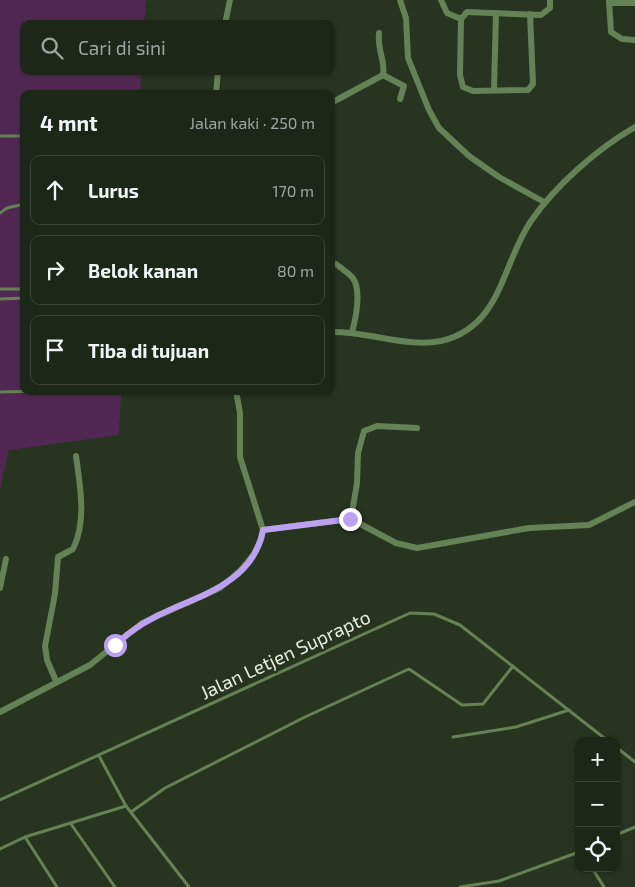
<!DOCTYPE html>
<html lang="id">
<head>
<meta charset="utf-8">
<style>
  :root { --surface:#1d2718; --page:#2a3325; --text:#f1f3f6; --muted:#a0a5a2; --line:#3b4437 }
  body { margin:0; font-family:"Exo 2",sans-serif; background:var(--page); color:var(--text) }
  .controls { position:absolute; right:15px; bottom:15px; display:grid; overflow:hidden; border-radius:10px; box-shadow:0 1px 4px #0004 }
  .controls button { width:45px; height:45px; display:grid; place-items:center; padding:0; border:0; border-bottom:1px solid var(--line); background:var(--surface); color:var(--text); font:25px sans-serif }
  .stop { position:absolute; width:15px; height:15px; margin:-11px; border:4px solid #bca0f2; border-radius:50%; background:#fff }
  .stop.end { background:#bca0f2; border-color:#fff; box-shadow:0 1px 5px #0008 }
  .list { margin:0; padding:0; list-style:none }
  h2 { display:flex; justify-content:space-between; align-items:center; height:65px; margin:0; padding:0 20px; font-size:21px }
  h2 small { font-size:16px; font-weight:400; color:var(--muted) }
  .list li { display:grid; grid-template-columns:32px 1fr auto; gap:15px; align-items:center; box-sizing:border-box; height:70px; margin:0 10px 10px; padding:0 10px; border:1px solid var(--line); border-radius:10px }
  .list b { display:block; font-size:19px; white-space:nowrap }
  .list em { font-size:16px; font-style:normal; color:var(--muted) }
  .icon { flex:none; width:28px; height:28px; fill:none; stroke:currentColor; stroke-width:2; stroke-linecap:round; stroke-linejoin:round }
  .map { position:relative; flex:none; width:635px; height:887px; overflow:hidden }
  .search { position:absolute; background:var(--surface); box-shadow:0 1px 4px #0004; left:20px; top:20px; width:315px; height:55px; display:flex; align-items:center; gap:12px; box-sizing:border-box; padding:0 18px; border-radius:10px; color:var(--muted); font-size:19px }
  .panel { position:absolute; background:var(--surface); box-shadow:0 1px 4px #0004; left:20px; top:90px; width:315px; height:305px; border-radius:10px }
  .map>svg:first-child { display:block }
  .green { fill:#512853 }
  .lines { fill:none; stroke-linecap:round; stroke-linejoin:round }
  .service { stroke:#658156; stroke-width:3 }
  .minor { stroke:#658156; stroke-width:6 }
  .route { stroke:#bca0f2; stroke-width:6 }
  .labels { text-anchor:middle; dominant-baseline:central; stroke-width:5; stroke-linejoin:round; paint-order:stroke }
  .street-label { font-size:19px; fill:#e7efe2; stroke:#273420 }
</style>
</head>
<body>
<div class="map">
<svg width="635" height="887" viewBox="0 0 635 887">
  <rect width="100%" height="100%" fill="#273420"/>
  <path class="green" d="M 0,0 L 146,0 L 144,24 L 24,24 L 24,71 L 141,71 L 140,94 L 24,94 L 24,391 L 121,391 L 119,435 L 9,450 L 0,489 Z"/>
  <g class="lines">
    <g class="service">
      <path d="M 36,94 L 87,93"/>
      <path d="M 0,136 L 24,136"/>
      <path d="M 0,213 L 7,208 L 24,204"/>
      <path d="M 0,289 L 24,289"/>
      <path d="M 0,299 L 24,298"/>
      <path d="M 0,392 L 42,391"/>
      <path d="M 453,737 L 516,727 L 569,710"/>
      <path d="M 616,747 L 635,762"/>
      <path d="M 99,756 L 126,806 L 189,887"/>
      <path d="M 0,800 L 410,613 L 434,614 L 460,625 L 608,741"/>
      <path d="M 131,812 L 165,788 L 305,717 L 409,669 L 462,705 L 483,704 L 513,666"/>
      <path d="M 71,824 L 115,887"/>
      <path d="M 616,835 L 635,827"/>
      <path d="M 25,837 L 57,887"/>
      <path d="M 0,849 L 25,837 L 126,806"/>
      <path d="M 592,868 L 604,887"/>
      <path d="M 460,887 L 499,881 L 579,852"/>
    </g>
    <g class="minor">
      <path d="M 400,0 L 406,18 L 408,58 L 429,110 L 439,128 L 469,156 L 499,177 L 544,202"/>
      <path d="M 441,0 L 447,13 L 461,19"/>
      <path d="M 609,0 L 611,32 L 622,39 L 635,40"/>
      <path d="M 609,3 L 635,3"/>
      <path d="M 530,14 L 533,84 L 528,90 L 473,91 L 463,87 L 460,75 L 461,19 L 467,12 L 541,15 L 550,8 L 550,0"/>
      <path d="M 225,24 L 230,0"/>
      <path d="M 383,75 L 404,86 L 400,99"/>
      <path d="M 494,90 L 496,13"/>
      <path d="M 216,94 L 218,71"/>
      <path d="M 331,103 L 383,75 C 386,63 377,50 379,33"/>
      <path d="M 336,264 C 341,268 347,272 352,277 C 362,288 356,318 352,332"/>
      <path d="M 331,332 C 367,331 405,348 441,341 C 502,327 502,263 531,221 C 555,186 598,148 635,127"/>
      <path d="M 351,519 L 357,483 L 358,453 L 364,431 L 377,426 L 417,428"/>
      <path d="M 263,530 L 351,519 L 396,543 L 417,548 L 529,528 L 589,525 L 635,502"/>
      <path d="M 0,588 L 6,559"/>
      <path d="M 56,681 L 47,660 L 45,646 L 55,594 L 58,557 L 73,549 C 87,521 80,486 76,456"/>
      <path d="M 0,712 L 90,665 L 142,623 L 220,588 L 241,570 L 254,554 L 261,540 L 263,530 L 240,457 L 240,413 L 236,391"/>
    </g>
  </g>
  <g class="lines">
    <path class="route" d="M 115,645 C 132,629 152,617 174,608 C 212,592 255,576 263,530 L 350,519"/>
  </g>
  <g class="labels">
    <g class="street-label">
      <text transform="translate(285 654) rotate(-25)">Jalan Letjen Suprapto</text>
    </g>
  </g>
</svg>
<div class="controls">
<button>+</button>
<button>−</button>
<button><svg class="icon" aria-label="locate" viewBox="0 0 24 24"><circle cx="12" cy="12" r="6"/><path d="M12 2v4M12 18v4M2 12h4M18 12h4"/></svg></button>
</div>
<div class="stop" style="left:115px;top:645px"></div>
<div class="stop end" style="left:350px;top:519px"></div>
<div class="search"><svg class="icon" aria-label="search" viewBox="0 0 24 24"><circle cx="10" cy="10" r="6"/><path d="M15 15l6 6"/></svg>Cari di sini</div>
<section class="panel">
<h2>4 mnt<small>Jalan kaki · 250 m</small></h2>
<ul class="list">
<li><svg class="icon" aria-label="ahead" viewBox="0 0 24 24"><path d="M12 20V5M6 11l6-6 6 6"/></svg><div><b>Lurus</b></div><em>170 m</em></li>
<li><svg class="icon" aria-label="right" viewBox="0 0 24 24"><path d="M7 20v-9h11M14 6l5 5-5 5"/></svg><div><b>Belok kanan</b></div><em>80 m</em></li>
<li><svg class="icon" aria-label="arrive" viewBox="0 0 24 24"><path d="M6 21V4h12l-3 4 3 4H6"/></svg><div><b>Tiba di tujuan</b></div></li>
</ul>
</section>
</div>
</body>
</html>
